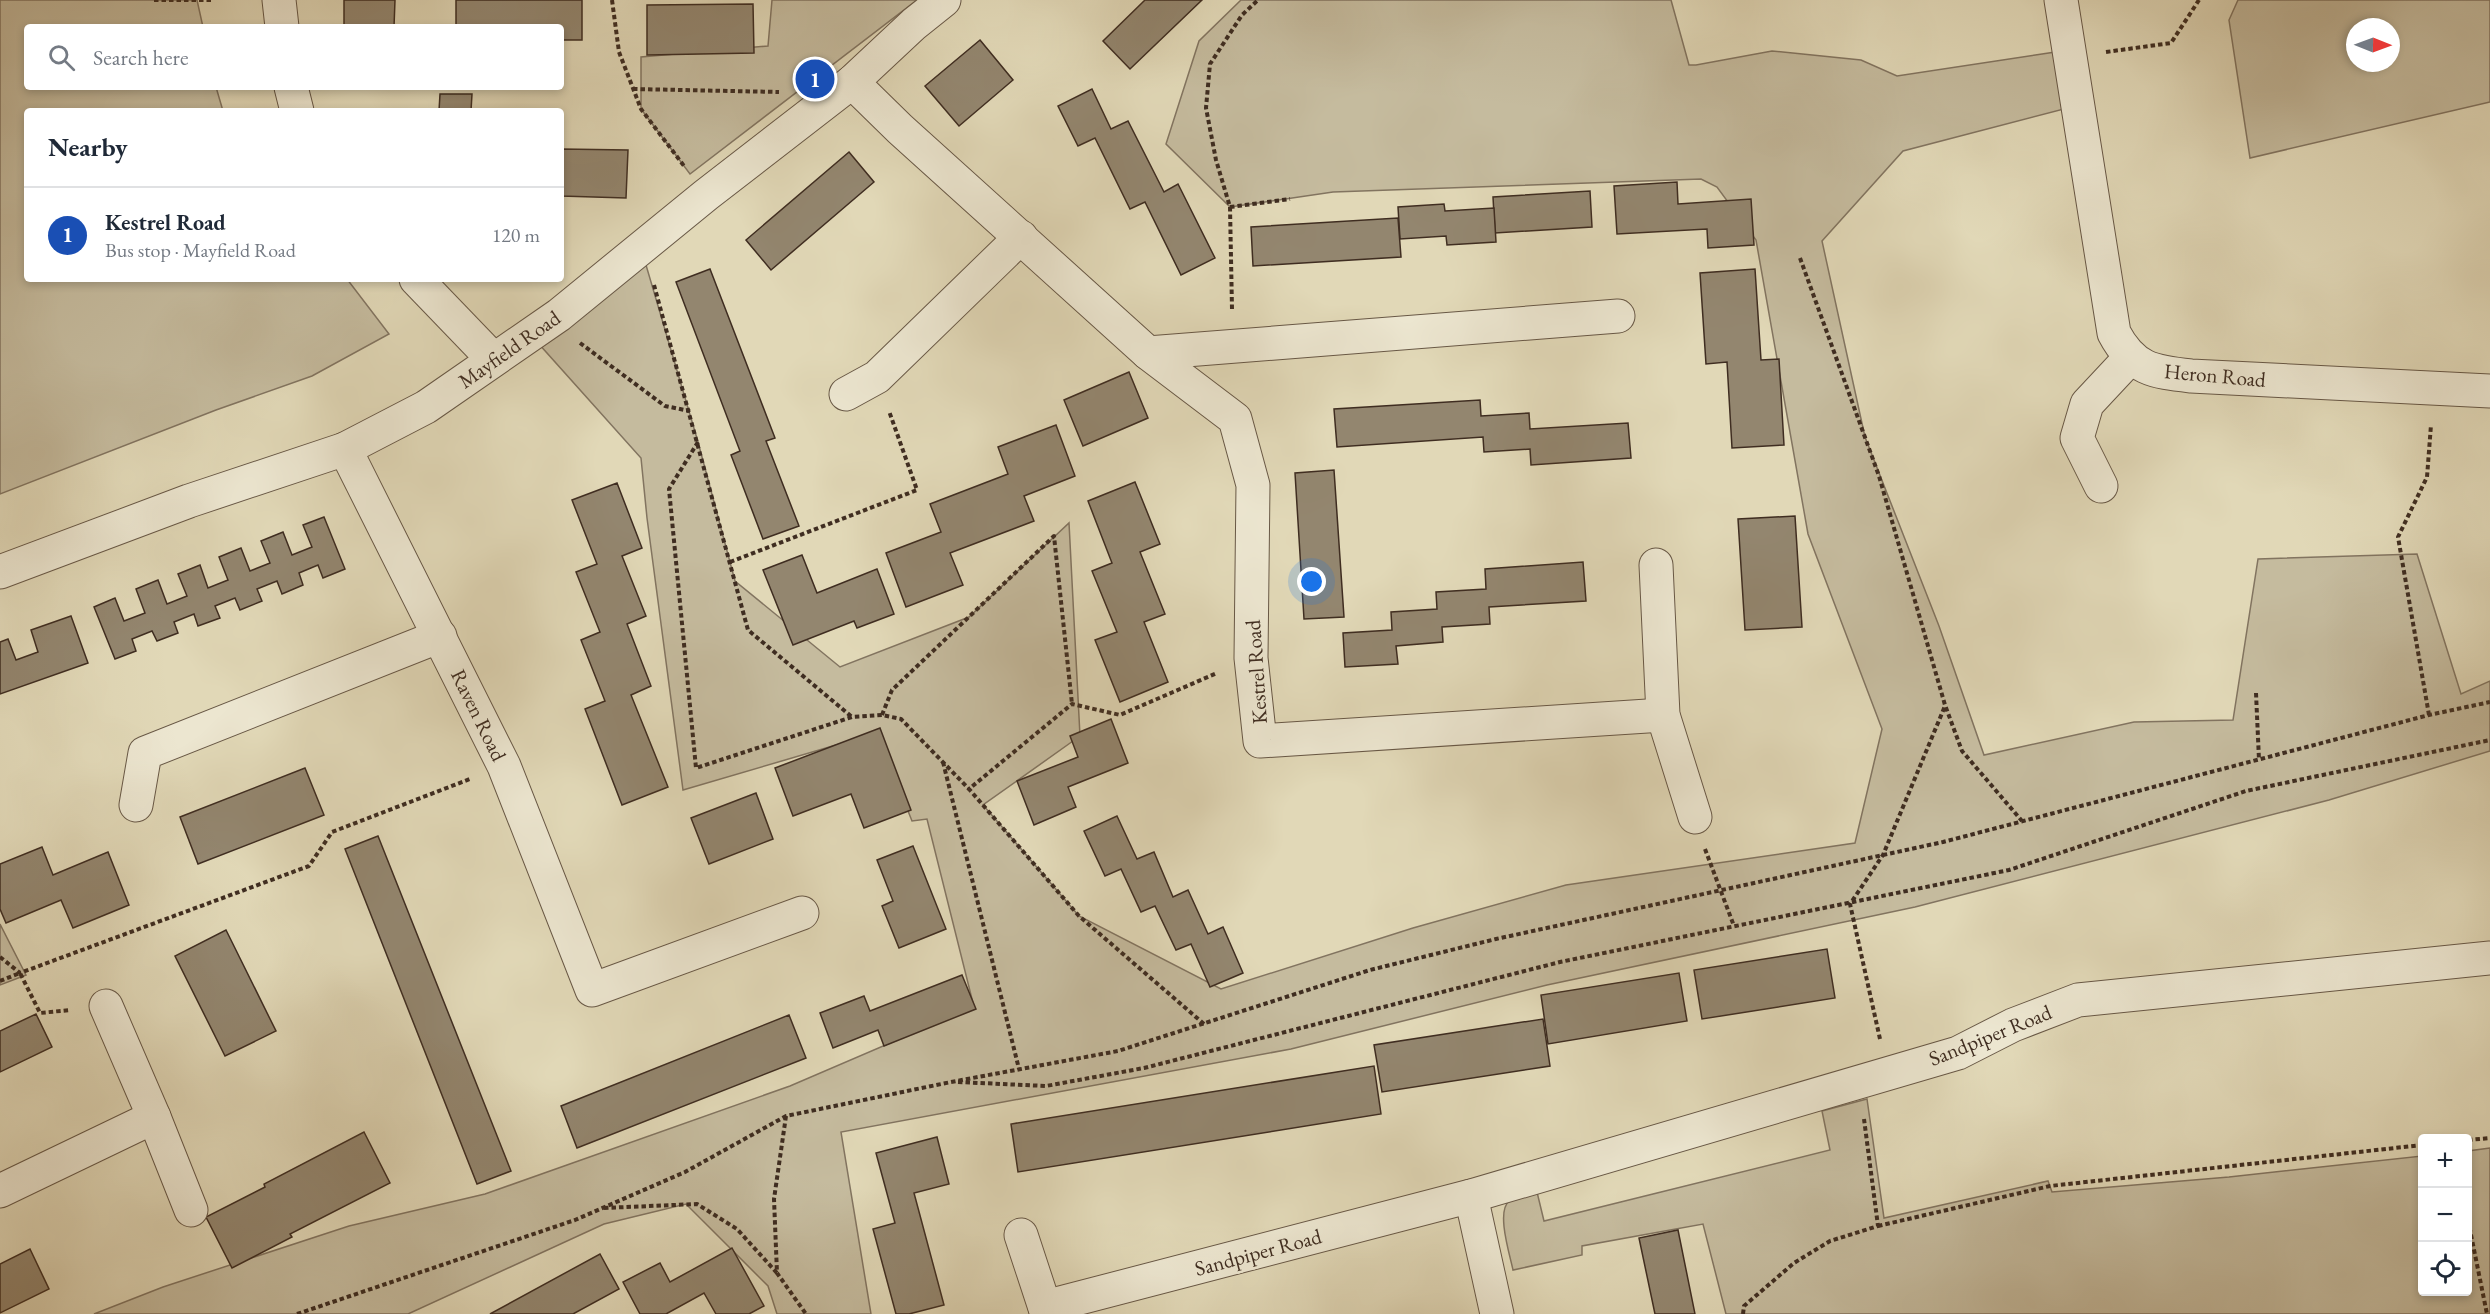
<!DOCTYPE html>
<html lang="en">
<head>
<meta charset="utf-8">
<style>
  :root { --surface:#fff; --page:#f2f2f3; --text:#1f2937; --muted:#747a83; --line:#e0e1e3; --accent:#111827 }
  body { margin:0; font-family:"EB Garamond",serif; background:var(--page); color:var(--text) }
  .controls { position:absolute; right:18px; bottom:18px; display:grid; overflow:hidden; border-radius:6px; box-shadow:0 3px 9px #0003 }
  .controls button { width:54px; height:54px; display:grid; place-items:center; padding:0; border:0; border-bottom:2px solid var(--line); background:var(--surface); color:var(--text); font:30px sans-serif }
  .compass { position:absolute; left:2346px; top:18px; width:54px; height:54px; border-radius:50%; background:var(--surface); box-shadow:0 3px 9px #0003; rotate:91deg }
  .you { position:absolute; left:1312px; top:582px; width:21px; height:21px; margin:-15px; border:4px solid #fff; border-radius:50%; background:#1a73e8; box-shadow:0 0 0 9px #1a73e833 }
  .badge { display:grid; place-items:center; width:39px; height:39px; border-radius:50%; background:var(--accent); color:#fff; font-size:20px; font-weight:700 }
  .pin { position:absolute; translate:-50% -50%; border:3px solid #fff; box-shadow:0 2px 6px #0006 }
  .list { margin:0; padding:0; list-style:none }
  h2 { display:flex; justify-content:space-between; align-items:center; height:78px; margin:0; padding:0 24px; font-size:26px }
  h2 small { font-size:20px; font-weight:400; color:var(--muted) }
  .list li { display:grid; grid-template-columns:39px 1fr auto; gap:18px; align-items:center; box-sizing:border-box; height:96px; padding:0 24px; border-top:2px solid var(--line) }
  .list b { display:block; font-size:22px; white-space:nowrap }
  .list p { margin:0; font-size:20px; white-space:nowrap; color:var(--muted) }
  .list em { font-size:20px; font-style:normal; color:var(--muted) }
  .icon { flex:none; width:33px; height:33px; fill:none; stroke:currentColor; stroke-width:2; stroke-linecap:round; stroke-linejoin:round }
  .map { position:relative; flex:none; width:2490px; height:1314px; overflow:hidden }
  .search { position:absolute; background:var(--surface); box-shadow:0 3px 9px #0003; left:24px; top:24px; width:540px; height:66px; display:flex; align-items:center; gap:15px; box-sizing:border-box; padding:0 21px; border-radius:6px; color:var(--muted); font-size:22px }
  .panel { position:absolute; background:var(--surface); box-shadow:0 3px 9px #0003; left:24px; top:108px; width:540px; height:174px; border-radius:6px }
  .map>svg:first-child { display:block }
  .green { fill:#c5bb9e; stroke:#827460; stroke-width:1.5; fill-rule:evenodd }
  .building { fill:#93866f; stroke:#3f2d21; stroke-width:1.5 }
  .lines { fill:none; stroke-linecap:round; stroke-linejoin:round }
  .minor-casing { stroke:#685846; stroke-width:35 }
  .path { stroke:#3f2d21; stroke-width:4; stroke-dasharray:4.5 3; stroke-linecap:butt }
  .minor { stroke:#ece6d0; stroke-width:33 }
  .labels { text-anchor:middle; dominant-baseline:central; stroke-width:5; stroke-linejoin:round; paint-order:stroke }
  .street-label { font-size:21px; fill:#3f2d21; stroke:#ece6d0 }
</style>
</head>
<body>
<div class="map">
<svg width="2490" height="1314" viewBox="0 0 2490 1314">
  <rect width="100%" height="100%" fill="#e1d8b7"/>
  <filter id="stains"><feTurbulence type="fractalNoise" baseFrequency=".00333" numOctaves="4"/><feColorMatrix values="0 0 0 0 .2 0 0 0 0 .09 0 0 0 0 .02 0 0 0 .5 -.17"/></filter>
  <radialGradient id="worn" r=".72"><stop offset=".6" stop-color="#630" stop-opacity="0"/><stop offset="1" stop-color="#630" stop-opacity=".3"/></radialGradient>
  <g class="green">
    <path d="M 0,0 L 197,0 L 203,27 L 27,27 L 27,87 L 216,87 L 223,111 L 27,111 L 27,279 L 347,279 L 389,334 L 312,376 L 216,410 L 0,494 Z"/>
    <path d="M 772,0 L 917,0 L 690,174 L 641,109 L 641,57 L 768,46 Z"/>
    <path d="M 1241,0 L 1671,0 L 1689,65 L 1696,65 L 1772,51 L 1861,60 L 1897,76 L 2069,50 L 2064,109 L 1903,151 L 1822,241 L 1865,437 L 1939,626 L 1984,755 L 2134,722 L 2233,720 L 2258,559 L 2417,554 L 2461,694 L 2490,681 L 2490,751 L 2329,800 L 1915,907 L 1547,985 L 1291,1049 L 841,1132 L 871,1314 L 777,1314 L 768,1286 L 686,1204 L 604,1224 L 408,1314 L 94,1314 L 163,1287 L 349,1226 L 485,1194 L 790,1086 L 974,1007 L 927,819 L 912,821 L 877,733 L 683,790 L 647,518 L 641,458 L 530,334 L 641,248 L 698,442 L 735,581 L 840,667 L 969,617 L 1069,523 L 1080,736 L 983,805 L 1079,916 L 1221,989 L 1413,928 L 1566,885 L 1855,843 L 1882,729 L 1808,534 L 1756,240 L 1717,187 L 1701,179 L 1333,192 L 1230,207 L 1166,144 L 1199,41 Z"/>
    <path d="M 2238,0 L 2490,0 L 2490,102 L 2250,158 L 2229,20 ZM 2355,27 L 2391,27 L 2391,63 L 2355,63 Z"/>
    <path d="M 0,924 L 26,975 L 0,985 Z"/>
    <path d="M 1867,1099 L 1884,1218 L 2048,1181 L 2052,1192 L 2229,1177 L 2422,1156 L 2422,1292 L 2468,1292 L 2468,1151 L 2490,1148 L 2490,1314 L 1726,1314 L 1703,1224 L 1582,1246 L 1582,1255 L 1513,1270 C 1510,1255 1496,1212 1509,1201 C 1516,1196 1529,1195 1537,1192 L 1544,1221 L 1830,1150 L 1822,1111 Z"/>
  </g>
  <g class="building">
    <path d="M 344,0 L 395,0 L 394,27 L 344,27 Z"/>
    <path d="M 456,0 L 582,0 L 582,40 L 561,40 L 561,27 L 456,27 Z"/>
    <path d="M 1145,0 L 1202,0 L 1130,69 L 1103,41 Z"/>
    <path d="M 753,4 L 754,53 L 647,55 L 647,5 Z"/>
    <path d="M 980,40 L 1013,80 L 959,126 L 925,86 Z"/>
    <path d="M 1092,89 L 1111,129 L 1128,121 L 1164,192 L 1178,184 L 1215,258 L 1181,275 L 1145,202 L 1130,209 L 1095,138 L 1078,146 L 1058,106 Z"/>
    <path d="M 440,94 L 472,94 L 471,111 L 439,111 Z"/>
    <path d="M 561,149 L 628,150 L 626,198 L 561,196 Z"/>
    <path d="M 849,152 L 874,182 L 771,270 L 746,240 Z"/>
    <path d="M 1677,182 L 1678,204 L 1751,199 L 1754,245 L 1708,248 L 1707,229 L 1617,234 L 1614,186 Z"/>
    <path d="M 1590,191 L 1592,227 L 1495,233 L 1493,197 Z"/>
    <path d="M 1444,204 L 1445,211 L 1494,208 L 1496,242 L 1447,245 L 1446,236 L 1400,239 L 1398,207 Z"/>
    <path d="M 1398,218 L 1401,257 L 1253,266 L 1251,227 Z"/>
    <path d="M 710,269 L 775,438 L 766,441 L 799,526 L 763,539 L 731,455 L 740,451 L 676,282 Z"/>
    <path d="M 1755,269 L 1761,360 L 1779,359 L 1784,445 L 1732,448 L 1727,362 L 1706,364 L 1700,273 Z"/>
    <path d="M 1129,372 L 1148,418 L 1083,446 L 1064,400 Z"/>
    <path d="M 1480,400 L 1481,416 L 1529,413 L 1530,429 L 1628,423 L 1631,458 L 1531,465 L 1530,449 L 1484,452 L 1483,437 L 1337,447 L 1334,409 Z"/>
    <path d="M 1056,425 L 1075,476 L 1024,496 L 1034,521 L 950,553 L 963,585 L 906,607 L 886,553 L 941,532 L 930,504 L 1008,474 L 998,447 Z"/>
    <path d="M 1334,470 L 1344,617 L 1304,619 L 1295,473 Z"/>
    <path d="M 1135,482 L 1160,544 L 1140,552 L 1165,614 L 1144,622 L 1168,682 L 1120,702 L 1095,640 L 1117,632 L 1092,571 L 1112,563 L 1088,501 Z"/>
    <path d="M 617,483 L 642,548 L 622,556 L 646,616 L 627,624 L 651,686 L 631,695 L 668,787 L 622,805 L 585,709 L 605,701 L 581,640 L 600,632 L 576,572 L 597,564 L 572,500 Z"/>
    <path d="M 1795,516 L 1802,627 L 1745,630 L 1738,519 Z"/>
    <path d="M 324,517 L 345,569 L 323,578 L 318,565 L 299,573 L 303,585 L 282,594 L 277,581 L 257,589 L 262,601 L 240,610 L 235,598 L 215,606 L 220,618 L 198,626 L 194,614 L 174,622 L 178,633 L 157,641 L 152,631 L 132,639 L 136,651 L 115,659 L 94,607 L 115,598 L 124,621 L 145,613 L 136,589 L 158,580 L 167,604 L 187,596 L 178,574 L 200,565 L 208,588 L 228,580 L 219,557 L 241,548 L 250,571 L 270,563 L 261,541 L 283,532 L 292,555 L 312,547 L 303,525 Z"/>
    <path d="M 802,555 L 817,593 L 877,569 L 894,614 L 857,628 L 854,621 L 793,645 L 763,570 Z"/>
    <path d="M 1583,562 L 1586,601 L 1489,607 L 1490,624 L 1442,627 L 1443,642 L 1396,646 L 1398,664 L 1345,667 L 1343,633 L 1392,630 L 1391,612 L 1437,609 L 1436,592 L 1486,589 L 1485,569 Z"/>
    <path d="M 71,616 L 88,663 L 0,694 L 0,642 L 8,639 L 16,660 L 38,652 L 31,630 Z"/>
    <path d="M 1111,719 L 1128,763 L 1068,787 L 1076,807 L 1034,825 L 1017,781 L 1078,757 L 1070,736 Z"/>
    <path d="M 880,728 L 911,810 L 864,828 L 851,794 L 793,816 L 775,768 Z"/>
    <path d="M 305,768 L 324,815 L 198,864 L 180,817 Z"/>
    <path d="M 756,793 L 773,839 L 709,864 L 691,818 Z"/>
    <path d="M 1117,816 L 1137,859 L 1154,852 L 1173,897 L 1188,890 L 1208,934 L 1223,927 L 1243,973 L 1210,987 L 1191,944 L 1176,950 L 1155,906 L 1141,912 L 1121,869 L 1105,876 L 1084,831 Z"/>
    <path d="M 378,836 L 511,1171 L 477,1184 L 345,849 Z"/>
    <path d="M 913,846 L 946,929 L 899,948 L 882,906 L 893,901 L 877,860 Z"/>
    <path d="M 42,847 L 53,875 L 108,852 L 129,905 L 73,928 L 61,900 L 6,923 L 0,909 L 0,864 Z"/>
    <path d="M 226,930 L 276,1031 L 225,1056 L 175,956 Z"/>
    <path d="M 1827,949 L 1835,998 L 1702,1019 L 1694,970 Z"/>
    <path d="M 1679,973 L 1687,1021 L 1548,1044 L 1541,995 Z"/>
    <path d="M 962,975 L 976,1009 L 884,1046 L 878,1030 L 833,1048 L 820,1013 L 864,996 L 870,1011 Z"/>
    <path d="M 36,1014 L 52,1047 L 0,1072 L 0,1031 Z"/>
    <path d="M 789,1015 L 806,1058 L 577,1148 L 561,1106 Z"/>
    <path d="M 1543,1019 L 1550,1066 L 1382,1092 L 1374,1045 Z"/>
    <path d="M 1374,1066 L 1381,1114 L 1018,1172 L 1011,1124 Z"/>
    <path d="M 364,1132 L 390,1183 L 290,1234 L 292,1237 L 232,1268 L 206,1217 L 265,1187 L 264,1184 Z"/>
    <path d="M 937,1137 L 949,1184 L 914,1193 L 944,1305 L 909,1314 L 896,1314 L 873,1229 L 895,1223 L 876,1153 Z"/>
    <path d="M 1678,1230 L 1695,1314 L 1655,1314 L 1639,1238 Z"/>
    <path d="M 732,1248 L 764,1306 L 749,1314 L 716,1314 L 704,1293 L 666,1314 L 640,1314 L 623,1282 L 660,1263 L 670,1282 Z"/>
    <path d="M 30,1249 L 49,1289 L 0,1313 L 0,1264 Z"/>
    <path d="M 600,1254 L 619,1289 L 573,1314 L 490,1314 Z"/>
  </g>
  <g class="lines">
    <g class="minor-casing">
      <g id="minor">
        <path d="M 279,0 L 282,27"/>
        <path d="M 2061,0 L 2114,333 C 2133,369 2153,372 2191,376 L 2490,391"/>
        <path d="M 852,82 L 900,129 L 1148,353 L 1235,419 L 1253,485 L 1251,658 L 1260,741 L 1663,715"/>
        <path d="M 291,87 L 297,111"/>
        <path d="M 416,279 L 493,359"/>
        <path d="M 1148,353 L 1618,316"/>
        <path d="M 846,394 L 877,377 L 1021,237"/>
        <path d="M 345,449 L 504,766 L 592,990 L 802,913"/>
        <path d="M 2101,486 L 2077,438 L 2087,404 L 2130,358"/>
        <path d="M 1656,565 L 1663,715 L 1695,817"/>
        <path d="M 0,572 L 189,501 L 345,449 L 426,407 L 559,315 L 706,195 L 852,82 L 914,24 L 944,0"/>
        <path d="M 136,805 L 145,753 L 440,636"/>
        <path d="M 106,1006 L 154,1117 L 191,1210"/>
        <path d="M 0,1191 L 154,1117"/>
        <path d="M 1471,1196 L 1497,1314"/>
        <path d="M 1021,1235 L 1047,1314"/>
        <path d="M 1045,1307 L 1471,1196 L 1958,1053 L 2013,1025 L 2078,1000 L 2490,958"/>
      </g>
    </g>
    <g class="path">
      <path d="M 154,0 L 211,0"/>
      <path d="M 612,0 L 619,52 L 641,109 L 684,166"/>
      <path d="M 2106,52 L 2171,43 L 2199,0"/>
      <path d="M 633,89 L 779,92"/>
      <path d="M 1230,207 L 1290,199"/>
      <path d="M 1800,258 L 1879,476 L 1945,705 L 1962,751 L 2022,821"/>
      <path d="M 654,285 L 748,630 L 852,717"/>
      <path d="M 1232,309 L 1230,207 L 1216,160 L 1206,108 L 1210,64 L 1242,15 L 1258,0"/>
      <path d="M 580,343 L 665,406 L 690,411"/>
      <path d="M 698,442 L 669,489 L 696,768 L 852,717 L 882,715 L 901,719 L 969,789"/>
      <path d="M 730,562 L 917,490 L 889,411"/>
      <path d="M 2256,693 L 2259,760"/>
      <path d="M 882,715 L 892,690 L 1054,536 L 1072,704"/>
      <path d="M 2429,715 L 2398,537 L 2427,477 L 2431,425"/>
      <path d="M 943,762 L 1019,1069"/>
      <path d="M 1705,849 L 1734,926"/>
      <path d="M 0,957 L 20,973 L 309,866 L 332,832 L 470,779"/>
      <path d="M 0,981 L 20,973 L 40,1013 L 70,1010"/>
      <path d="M 1204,1024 L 1079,916 L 969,789 L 1072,704 L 1120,715 L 1217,673"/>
      <path d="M 1880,1039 L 1850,904 L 1883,855 L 1945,706"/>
      <path d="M 958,1082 L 1046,1086 L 1144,1068 L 1560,962 L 2009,870 L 2246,791 L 2490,740"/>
      <path d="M 786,1116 L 774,1199 L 777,1273 L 806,1314"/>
      <path d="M 2468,1140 L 2490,1138"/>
      <path d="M 604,1208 L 697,1204 L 737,1229 L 777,1273"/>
      <path d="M 2468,1220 L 2487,1314"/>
      <path d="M 1878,1226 L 2050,1186 L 2422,1145"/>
      <path d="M 297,1314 L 575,1220 L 685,1172 L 786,1116 L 951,1082 L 1118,1051 L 1370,970 L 1496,939 L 1943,842 L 2429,715 L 2490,702"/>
      <path d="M 1743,1314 L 1744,1306 L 1794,1263 L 1830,1241 L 1878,1226 L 1864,1119"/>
    </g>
    <use href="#minor" class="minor"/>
  </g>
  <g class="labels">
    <g class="street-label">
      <text transform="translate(509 349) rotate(-35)">Mayfield Road</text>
      <text transform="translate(2215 375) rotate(5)">Heron Road</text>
      <text transform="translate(1256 672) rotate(-94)">Kestrel Road</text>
      <text transform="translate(479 715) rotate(64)">Raven Road</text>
      <text transform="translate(1990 1035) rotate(-22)">Sandpiper Road</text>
      <text transform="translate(1258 1252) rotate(-15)">Sandpiper Road</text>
    </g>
  </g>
  <rect width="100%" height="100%" filter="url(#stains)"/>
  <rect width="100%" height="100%" fill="url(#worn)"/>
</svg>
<div class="controls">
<button>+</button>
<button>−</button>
<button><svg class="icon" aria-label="locate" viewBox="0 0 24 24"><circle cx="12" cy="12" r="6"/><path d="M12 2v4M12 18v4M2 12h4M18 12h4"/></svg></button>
</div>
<svg class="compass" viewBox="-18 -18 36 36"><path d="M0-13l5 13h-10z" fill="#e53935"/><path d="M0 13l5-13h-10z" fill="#747a83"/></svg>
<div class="you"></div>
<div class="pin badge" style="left:815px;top:79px;background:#1a4fb4">1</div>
<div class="search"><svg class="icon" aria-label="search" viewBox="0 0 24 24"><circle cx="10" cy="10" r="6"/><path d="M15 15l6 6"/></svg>Search here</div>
<section class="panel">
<h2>Nearby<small></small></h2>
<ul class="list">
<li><span class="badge" style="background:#1a4fb4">1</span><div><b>Kestrel Road</b><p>Bus stop · Mayfield Road</p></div><em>120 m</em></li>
</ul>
</section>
</div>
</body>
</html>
